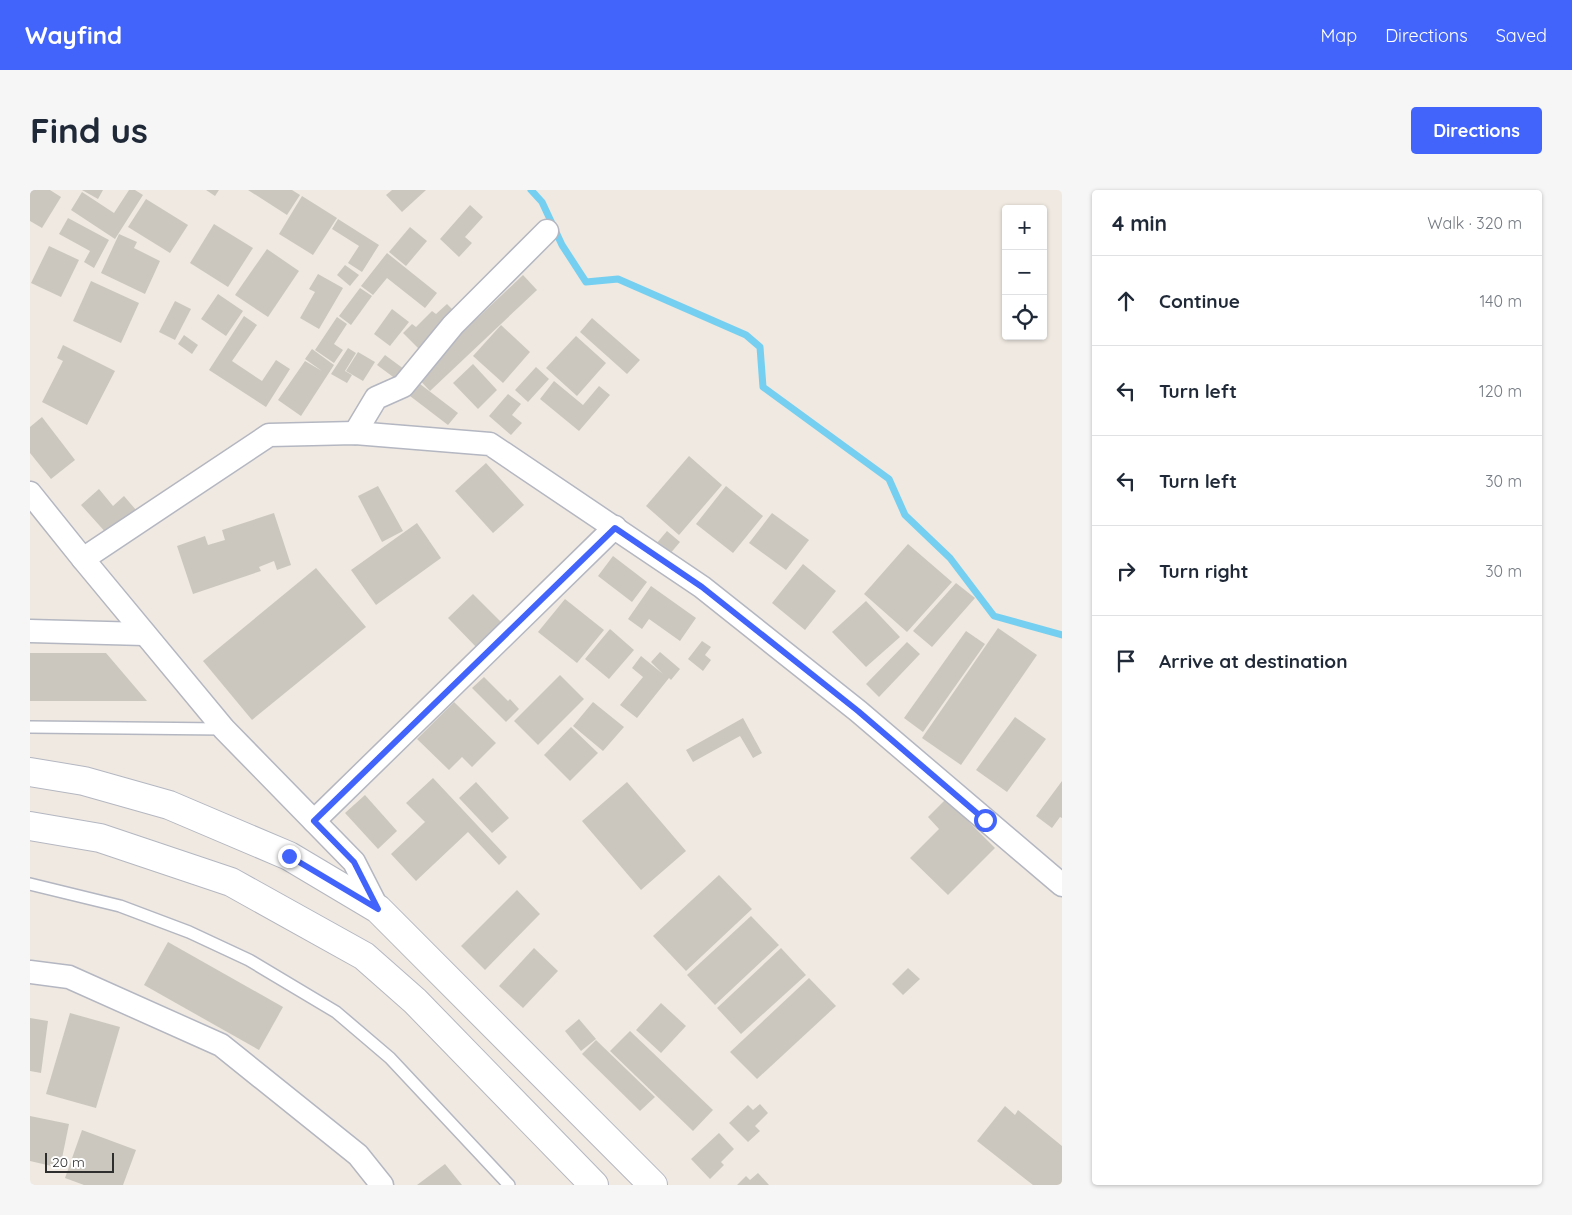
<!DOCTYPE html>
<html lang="en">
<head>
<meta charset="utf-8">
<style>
  :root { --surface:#fff; --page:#f6f6f7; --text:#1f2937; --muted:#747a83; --line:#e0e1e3; --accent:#4264fb }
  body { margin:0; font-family:Quicksand,sans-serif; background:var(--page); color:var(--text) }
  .controls { position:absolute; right:15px; top:15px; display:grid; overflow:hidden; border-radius:5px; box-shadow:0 1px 4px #0004 }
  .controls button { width:45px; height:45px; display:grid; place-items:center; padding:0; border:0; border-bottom:1px solid var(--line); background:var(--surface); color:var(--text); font:25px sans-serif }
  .scale { position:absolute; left:15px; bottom:12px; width:69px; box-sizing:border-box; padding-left:5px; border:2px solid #2e2e2e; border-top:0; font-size:14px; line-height:18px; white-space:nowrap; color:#2e2e2e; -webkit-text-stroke:4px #fff; paint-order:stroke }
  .stop { position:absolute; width:15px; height:15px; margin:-11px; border:4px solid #4264fb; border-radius:50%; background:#fff }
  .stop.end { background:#4264fb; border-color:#fff; box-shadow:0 1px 5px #0008 }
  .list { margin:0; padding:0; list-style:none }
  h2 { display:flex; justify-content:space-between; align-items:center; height:65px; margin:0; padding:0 20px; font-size:21px }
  h2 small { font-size:16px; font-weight:400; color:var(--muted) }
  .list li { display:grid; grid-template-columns:32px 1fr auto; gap:15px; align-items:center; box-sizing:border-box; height:90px; padding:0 20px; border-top:1px solid var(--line) }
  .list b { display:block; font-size:19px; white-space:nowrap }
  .list em { font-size:16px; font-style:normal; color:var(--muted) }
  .icon { flex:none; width:28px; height:28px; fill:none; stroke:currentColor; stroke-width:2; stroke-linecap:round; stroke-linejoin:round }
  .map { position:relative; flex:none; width:1032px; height:995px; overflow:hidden; border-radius:5px }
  header { display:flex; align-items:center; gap:30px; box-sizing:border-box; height:70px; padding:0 25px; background:var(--accent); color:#fff }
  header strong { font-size:24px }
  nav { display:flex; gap:28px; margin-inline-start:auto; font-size:18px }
  .intro { display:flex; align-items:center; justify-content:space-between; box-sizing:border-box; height:120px; padding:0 30px }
  h1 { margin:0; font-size:35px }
  .button { padding:12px 22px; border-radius:5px; background:var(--accent); color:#fff; font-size:18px; font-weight:700 }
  main { display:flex; gap:30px; padding:0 30px }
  aside { flex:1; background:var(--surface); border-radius:5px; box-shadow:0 1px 4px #0004 }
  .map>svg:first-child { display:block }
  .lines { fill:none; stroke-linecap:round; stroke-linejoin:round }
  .stream { stroke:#75cff0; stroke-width:7 }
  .building { fill:#cbc7bf }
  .service-casing { stroke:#b4b7c1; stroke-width:14 }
  .minor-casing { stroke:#b4b7c1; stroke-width:25 }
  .tertiary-casing { stroke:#b4b7c1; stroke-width:30 }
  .service { stroke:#fff; stroke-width:11 }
  .minor { stroke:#fff; stroke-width:22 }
  .tertiary { stroke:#fff; stroke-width:28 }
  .route { stroke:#4264fb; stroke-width:6 }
</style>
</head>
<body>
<header>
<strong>Wayfind</strong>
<nav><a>Map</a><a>Directions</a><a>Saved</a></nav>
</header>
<div class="intro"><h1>Find us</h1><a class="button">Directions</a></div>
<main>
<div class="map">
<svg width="1032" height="995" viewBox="0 0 1032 995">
  <rect width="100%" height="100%" fill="#efe9e1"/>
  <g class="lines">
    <path class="stream" d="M 501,0 L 512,12 L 532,55 L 556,92 L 588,89 L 716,145 L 730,157 L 733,197 L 859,289 L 875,325 L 920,368 L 964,426 L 1032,445"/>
  </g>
  <g class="building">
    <path d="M 0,0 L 20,0 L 31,7 L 12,38 L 0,31 Z"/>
    <path d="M 52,0 L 73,0 L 68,9 Z"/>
    <path d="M 99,0 L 105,0 L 113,5 L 85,49 L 41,20 L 52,2 L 84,23 Z"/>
    <path d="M 176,0 L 189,0 L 185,6 Z"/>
    <path d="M 218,0 L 262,0 L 270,5 L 257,25 Z"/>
    <path d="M 362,0 L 396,0 L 372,22 L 356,5 Z"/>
    <path d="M 272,6 L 307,28 L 283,65 L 249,44 Z"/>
    <path d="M 116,9 L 158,35 L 140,63 L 98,37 Z"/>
    <path d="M 440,15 L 453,27 L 435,47 L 442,53 L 429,67 L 410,49 Z"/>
    <path d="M 38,28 L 79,50 L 64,78 L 54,72 L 60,61 L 29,44 Z"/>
    <path d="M 308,29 L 349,55 L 332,82 L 318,73 L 329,56 L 302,39 Z"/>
    <path d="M 184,34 L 223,58 L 198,97 L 160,73 Z"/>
    <path d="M 380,37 L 397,51 L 376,76 L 359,62 Z"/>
    <path d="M 89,44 L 107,52 L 104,58 L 130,71 L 115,104 L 71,83 Z"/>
    <path d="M 19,56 L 49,70 L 31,107 L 1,93 Z"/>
    <path d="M 237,59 L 269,81 L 238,127 L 205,105 Z"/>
    <path d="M 357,63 L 407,103 L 395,118 L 357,88 L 343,105 L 331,96 Z"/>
    <path d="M 315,75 L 329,85 L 320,96 L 307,85 Z"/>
    <path d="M 288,84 L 313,98 L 289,139 L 270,128 L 285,102 L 279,99 Z"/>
    <path d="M 493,85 L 507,100 L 400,201 L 386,186 Z"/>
    <path d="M 61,91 L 109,113 L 91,153 L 43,131 Z"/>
    <path d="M 330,98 L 342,106 L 321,135 L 309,126 Z"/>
    <path d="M 188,104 L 213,121 L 196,146 L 171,129 Z"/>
    <path d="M 145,111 L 161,119 L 145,150 L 129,142 Z"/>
    <path d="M 417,114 L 427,124 L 391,161 L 373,143 L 382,134 L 386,137 L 402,121 L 406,124 Z"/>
    <path d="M 362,119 L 379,132 L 360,156 L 344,144 Z"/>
    <path d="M 214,126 L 227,135 L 202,171 L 232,191 L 246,170 L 260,179 L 236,217 L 179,180 Z"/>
    <path d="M 307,127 L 317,134 L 304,154 L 313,160 L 304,173 L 285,160 Z"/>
    <path d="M 562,128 L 610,170 L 597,184 L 550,142 Z"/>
    <path d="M 471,135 L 500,162 L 473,193 L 443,166 Z"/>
    <path d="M 154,145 L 168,155 L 162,164 L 148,154 Z"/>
    <path d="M 546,146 L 576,173 L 547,206 L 516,178 Z"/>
    <path d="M 33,155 L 85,181 L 57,235 L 12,212 L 33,171 L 27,168 Z"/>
    <path d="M 318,158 L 326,163 L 315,181 L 322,185 L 317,193 L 301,184 Z"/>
    <path d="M 282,159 L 304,175 L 271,226 L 248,210 L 275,171 L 292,181 L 275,169 Z"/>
    <path d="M 328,162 L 345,172 L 333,191 L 316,181 Z"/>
    <path d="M 355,165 L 378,182 L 370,192 L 347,175 Z"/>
    <path d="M 443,174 L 467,200 L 448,219 L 423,193 Z"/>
    <path d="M 506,177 L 519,189 L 498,212 L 485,200 Z"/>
    <path d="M 524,191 L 553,215 L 569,196 L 580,205 L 549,241 L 510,209 Z"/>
    <path d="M 390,194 L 428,223 L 418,235 L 380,206 Z"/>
    <path d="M 478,204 L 491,214 L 482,225 L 492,233 L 481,245 L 459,226 Z"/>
    <path d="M 12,227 L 45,270 L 21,289 L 0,263 L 0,237 Z"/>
    <path d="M 659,266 L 692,295 L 649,345 L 616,316 Z"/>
    <path d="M 456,273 L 494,315 L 463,343 L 425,301 Z"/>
    <path d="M 348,296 L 373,341 L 352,352 L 328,306 Z"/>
    <path d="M 696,296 L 733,326 L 703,363 L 666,334 Z"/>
    <path d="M 69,299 L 83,316 L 94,306 L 106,320 L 78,345 L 51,315 Z"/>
    <path d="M 244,323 L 261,375 L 247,380 L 244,371 L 229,377 L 231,381 L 163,404 L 147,356 L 175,346 L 178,355 L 195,350 L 192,340 Z"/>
    <path d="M 742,323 L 779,350 L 756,380 L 719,353 Z"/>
    <path d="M 387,333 L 411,368 L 346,415 L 321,380 Z"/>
    <path d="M 637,341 L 650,352 L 639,365 L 626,354 Z"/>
    <path d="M 878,354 L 922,392 L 877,442 L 834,404 Z"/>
    <path d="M 583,366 L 617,392 L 602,412 L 568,386 Z"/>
    <path d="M 773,374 L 806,401 L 775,440 L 742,413 Z"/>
    <path d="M 286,378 L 336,437 L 222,530 L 173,471 Z"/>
    <path d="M 926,393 L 945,408 L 902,457 L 883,441 Z"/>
    <path d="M 621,396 L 666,428 L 650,451 L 619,429 L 612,439 L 598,429 Z"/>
    <path d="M 443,404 L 474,435 L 449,460 L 418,428 Z"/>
    <path d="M 535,409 L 574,440 L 547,473 L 508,442 Z"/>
    <path d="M 836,411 L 870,447 L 836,477 L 802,442 Z"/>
    <path d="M 968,438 L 1007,465 L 931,575 L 892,548 Z"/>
    <path d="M 580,439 L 604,460 L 579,489 L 555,469 Z"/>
    <path d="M 936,441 L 955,454 L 893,542 L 874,528 Z"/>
    <path d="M 672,451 L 681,457 L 675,465 L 681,470 L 673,481 L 658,469 Z"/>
    <path d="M 877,452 L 890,464 L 849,507 L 836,494 Z"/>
    <path d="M 630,462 L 650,479 L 641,490 L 639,488 L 607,528 L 590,515 L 613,487 L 602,478 L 611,466 L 633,484 L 621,472 Z"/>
    <path d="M 0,463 L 76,463 L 117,511 L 0,511 Z"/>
    <path d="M 530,485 L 554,509 L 508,555 L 484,531 Z"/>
    <path d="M 454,487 L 478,511 L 480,509 L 489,519 L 476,532 L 442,498 Z"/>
    <path d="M 424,512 L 466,553 L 442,577 L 432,567 L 419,580 L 387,549 Z"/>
    <path d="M 563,512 L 594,537 L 573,561 L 543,536 Z"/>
    <path d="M 985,527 L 1016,549 L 977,602 L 946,580 Z"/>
    <path d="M 713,528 L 732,563 L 723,568 L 710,546 L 663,572 L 656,560 Z"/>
    <path d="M 541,537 L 568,563 L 540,591 L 514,565 Z"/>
    <path d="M 403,588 L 477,667 L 469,675 L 438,642 L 386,691 L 361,664 L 395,632 L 376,613 Z"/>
    <path d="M 1032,591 L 1032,628 L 1030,627 L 1022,638 L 1006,626 Z"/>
    <path d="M 446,592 L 479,628 L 462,643 L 429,608 Z"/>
    <path d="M 597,592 L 656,661 L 611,700 L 552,631 Z"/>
    <path d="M 335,605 L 367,641 L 348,659 L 315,623 Z"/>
    <path d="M 916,609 L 965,658 L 918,705 L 880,668 L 909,639 L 898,627 Z"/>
    <path d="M 689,685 L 722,719 L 656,781 L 623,746 Z"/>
    <path d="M 487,700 L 510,724 L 455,780 L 431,756 Z"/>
    <path d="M 721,726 L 749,755 L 685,815 L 657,785 Z"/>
    <path d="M 138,752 L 253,817 L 229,860 L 114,795 Z"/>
    <path d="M 504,758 L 528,781 L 493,818 L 469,796 Z"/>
    <path d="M 751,758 L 776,785 L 711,844 L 687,818 Z"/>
    <path d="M 878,778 L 890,789 L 873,805 L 862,794 Z"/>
    <path d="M 779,788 L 806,816 L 727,889 L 700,862 Z"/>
    <path d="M 631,813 L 656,836 L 631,863 L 606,840 Z"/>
    <path d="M 40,823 L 90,837 L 66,918 L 16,904 Z"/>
    <path d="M 0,828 L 18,831 L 11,883 L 0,881 Z"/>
    <path d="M 549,829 L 566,849 L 551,861 L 535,841 Z"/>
    <path d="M 600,841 L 683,920 L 663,941 L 580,861 Z"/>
    <path d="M 566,850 L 625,907 L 610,921 L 552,864 Z"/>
    <path d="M 730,914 L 738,923 L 725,936 L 730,941 L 718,952 L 699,933 L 718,915 L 723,920 Z"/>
    <path d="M 975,916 L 985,925 L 988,920 L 1032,956 L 1032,995 L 1003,995 L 947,951 Z"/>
    <path d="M 0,926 L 39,934 L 30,978 L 0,971 Z"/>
    <path d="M 52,940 L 106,960 L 93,995 L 54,995 L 35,988 Z"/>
    <path d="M 689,943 L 704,959 L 691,972 L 694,975 L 680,989 L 661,969 Z"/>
    <path d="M 415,974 L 432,995 L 387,995 Z"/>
    <path d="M 728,983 L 739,995 L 707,995 L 716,986 L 720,990 Z"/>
  </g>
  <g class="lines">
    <g class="service-casing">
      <g id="service">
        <path d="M 0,537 L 193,539"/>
        <path d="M 0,694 L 90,716 L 159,742 L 219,770 L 306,822 L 360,868 L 479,995"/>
      </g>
    </g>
    <g class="minor-casing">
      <g id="minor">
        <path d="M 325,243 L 346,208 L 373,196 L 423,135 L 517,41"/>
        <path d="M 0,303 L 53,369 L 194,539 L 324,672 L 348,719"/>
        <path d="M 53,369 L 239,245 L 325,243 L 460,254 L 672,397 L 828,521 L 1032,695"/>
        <path d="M 0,441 L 115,444"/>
        <path d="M 284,631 L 585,337"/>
        <path d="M 0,782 L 39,787 L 191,855 L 328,965 L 352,995"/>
      </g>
    </g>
    <g class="tertiary-casing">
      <g id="tertiary">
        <path d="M 0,582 L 54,591 L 139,615 L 259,666 L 348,719 L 623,995"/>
        <path d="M 0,636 L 70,648 L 201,692 L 334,766 L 385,811 L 564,995"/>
      </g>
    </g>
    <use href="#service" class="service"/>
    <use href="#minor" class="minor"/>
    <use href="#tertiary" class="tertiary"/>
  </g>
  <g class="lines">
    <path class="route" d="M 259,666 L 348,719 L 324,672 L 284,631 L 585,338 L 672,397 L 828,521 L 955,630"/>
  </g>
</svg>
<div class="controls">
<button>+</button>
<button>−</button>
<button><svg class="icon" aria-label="locate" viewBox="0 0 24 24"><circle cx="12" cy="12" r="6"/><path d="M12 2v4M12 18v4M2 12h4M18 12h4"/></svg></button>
</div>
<div class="scale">20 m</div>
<div class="stop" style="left:955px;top:630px"></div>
<div class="stop end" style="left:259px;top:666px"></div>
</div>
<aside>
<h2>4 min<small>Walk · 320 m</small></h2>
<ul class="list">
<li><svg class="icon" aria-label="ahead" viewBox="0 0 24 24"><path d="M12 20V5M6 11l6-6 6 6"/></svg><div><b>Continue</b></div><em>140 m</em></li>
<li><svg class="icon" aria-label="left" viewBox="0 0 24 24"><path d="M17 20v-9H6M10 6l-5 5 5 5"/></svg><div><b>Turn left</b></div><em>120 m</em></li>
<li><svg class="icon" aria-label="left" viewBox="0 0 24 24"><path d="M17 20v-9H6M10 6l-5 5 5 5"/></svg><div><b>Turn left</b></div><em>30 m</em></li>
<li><svg class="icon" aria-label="right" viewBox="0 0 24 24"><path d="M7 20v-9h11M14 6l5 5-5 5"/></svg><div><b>Turn right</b></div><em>30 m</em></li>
<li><svg class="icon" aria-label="arrive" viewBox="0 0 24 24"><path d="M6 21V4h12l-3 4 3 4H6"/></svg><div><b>Arrive at destination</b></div></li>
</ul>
</aside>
</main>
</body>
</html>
